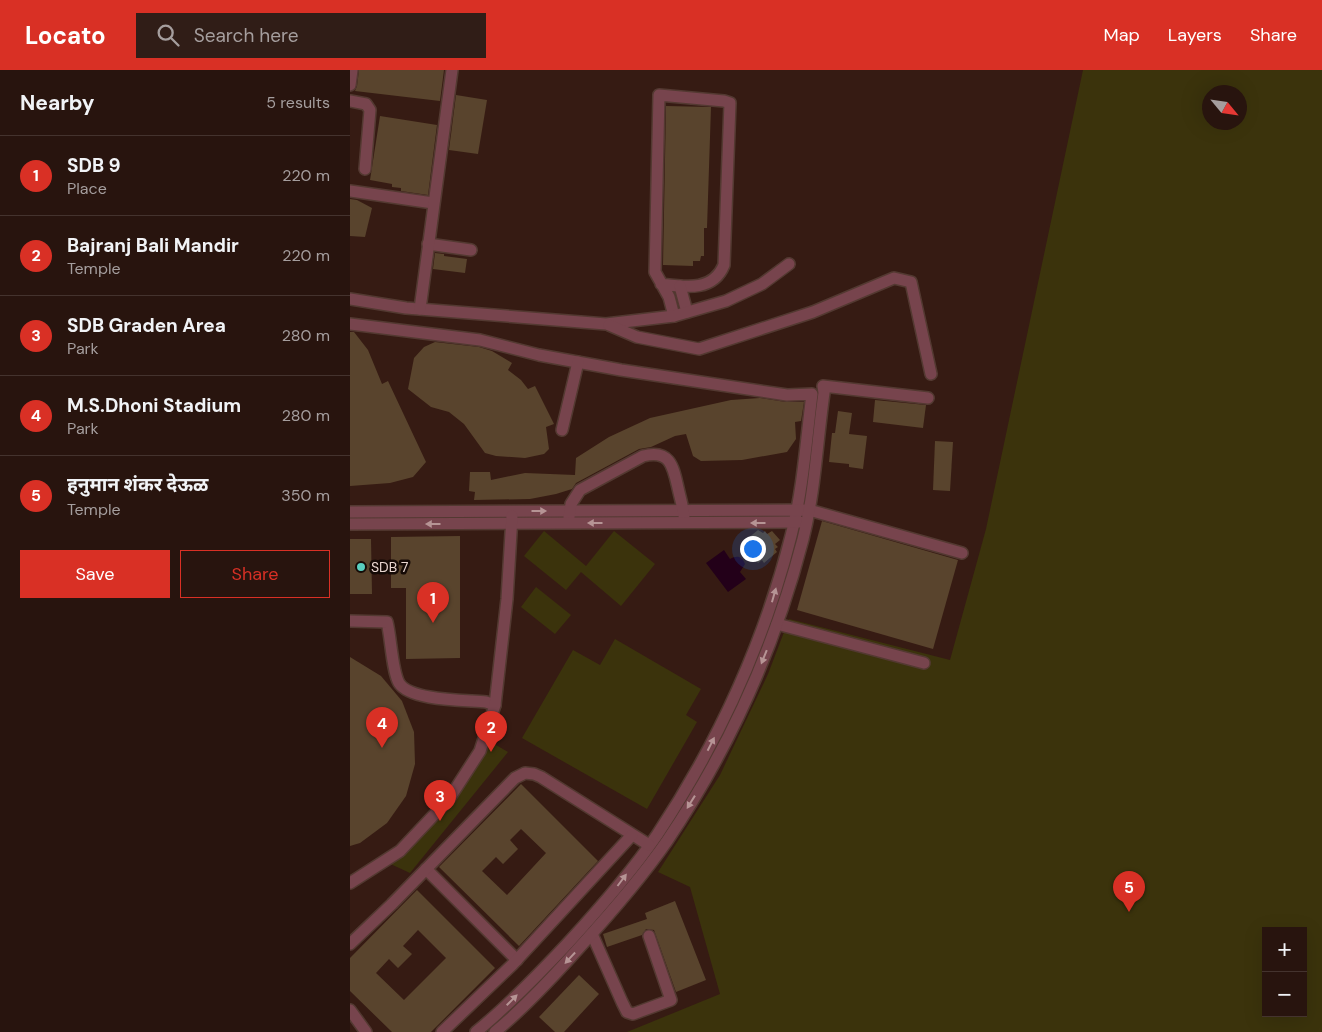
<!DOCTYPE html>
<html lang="en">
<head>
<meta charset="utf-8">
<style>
  :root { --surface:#28140e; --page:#301d17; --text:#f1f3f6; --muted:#a59e9e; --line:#44332e; --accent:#d93025 }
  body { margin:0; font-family:"DM Sans","Noto Sans Devanagari",sans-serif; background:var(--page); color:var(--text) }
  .controls { position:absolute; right:15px; bottom:15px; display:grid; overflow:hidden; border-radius:0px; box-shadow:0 5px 20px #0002 }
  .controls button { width:45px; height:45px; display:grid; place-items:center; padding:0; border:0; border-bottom:1px solid var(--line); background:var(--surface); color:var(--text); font:25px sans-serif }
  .compass { position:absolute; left:852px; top:15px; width:45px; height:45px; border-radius:50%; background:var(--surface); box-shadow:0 5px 20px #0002; rotate:119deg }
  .you { position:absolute; left:402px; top:478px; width:18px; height:18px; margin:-12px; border:4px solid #fff; border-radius:50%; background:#1a73e8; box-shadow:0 0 0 8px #1a73e833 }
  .badge { display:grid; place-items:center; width:32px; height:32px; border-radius:50%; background:var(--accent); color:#fff; font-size:16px; font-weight:700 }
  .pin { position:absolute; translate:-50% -41px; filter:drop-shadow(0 1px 2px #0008) }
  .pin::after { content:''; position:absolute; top:26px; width:18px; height:15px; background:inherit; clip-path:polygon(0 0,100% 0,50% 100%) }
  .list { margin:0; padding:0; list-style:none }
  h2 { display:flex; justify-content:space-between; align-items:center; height:65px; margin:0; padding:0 20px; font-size:21px }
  h2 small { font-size:16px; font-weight:400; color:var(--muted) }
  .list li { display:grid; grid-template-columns:32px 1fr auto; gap:15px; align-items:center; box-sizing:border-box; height:80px; padding:0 20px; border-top:1px solid var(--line) }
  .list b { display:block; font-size:19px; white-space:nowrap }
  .list p { margin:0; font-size:16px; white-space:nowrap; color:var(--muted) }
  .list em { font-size:16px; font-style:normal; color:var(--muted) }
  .actions { display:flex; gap:10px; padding:15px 20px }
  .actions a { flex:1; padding:11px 0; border:1px solid var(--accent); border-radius:0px; text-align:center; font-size:18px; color:var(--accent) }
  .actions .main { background:var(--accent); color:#fff }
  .icon { flex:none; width:28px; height:28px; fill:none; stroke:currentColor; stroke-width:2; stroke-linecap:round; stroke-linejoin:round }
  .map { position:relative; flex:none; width:972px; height:962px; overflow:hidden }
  header { display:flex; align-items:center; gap:30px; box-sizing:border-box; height:70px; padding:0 25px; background:var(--accent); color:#fff }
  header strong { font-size:24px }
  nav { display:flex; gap:28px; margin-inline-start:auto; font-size:18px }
  .search { width:350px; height:45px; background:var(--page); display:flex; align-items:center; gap:12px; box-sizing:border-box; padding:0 18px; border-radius:0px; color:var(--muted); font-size:19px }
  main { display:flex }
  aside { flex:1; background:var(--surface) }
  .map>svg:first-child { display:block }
  .green { fill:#3b330c; fill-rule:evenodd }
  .water { fill:#230019 }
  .building { fill:#59442d; fill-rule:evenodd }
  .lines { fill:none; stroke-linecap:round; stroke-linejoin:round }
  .minor-casing { stroke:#533931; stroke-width:14 }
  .minor { stroke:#77444d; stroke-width:11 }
  .oneway { fill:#b69495 }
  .poi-dot { fill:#59cebe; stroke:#150a06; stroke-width:2 }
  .labels { text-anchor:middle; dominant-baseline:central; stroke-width:5; stroke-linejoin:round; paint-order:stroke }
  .poi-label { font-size:14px; fill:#e9d6d0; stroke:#150a06; text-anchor:start }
</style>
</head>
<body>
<header>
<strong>Locato</strong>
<div class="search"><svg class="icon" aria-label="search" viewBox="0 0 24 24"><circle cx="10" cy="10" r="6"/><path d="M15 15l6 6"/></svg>Search here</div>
<nav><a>Map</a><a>Layers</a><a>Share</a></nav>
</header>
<main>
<aside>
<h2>Nearby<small>5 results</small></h2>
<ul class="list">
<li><span class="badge">1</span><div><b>SDB 9</b><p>Place</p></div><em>220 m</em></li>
<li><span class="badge">2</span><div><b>Bajranj Bali Mandir</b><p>Temple</p></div><em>220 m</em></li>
<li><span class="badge">3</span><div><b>SDB Graden Area</b><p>Park</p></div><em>280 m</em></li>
<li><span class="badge">4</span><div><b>M.S.Dhoni Stadium</b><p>Park</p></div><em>280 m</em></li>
<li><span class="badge">5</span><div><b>हनुमान शंकर देऊळ</b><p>Temple</p></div><em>350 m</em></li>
</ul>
<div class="actions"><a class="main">Save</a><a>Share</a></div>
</aside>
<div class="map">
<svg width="972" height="962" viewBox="0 0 972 962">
  <rect width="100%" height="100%" fill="#361b13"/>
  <g class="green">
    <path d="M 733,0 L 972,0 L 972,962 L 277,962 L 370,924 L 340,817 L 308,802 L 370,705 L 418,604 L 439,549 L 600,590 L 636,459 ZM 859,22 L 889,22 L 889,52 L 859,52 ZM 916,861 L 953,861 L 953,943 L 916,943 Z"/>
    <path d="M 194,461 L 236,496 L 264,461 L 305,494 L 271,536 L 231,502 L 216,520 L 174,486 Z"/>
    <path d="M 186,517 L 221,545 L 205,564 L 171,537 Z"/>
    <path d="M 265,569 L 351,619 L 336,645 L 347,652 L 297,739 L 172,668 L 223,580 L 250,595 Z"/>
    <path d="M 134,668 L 158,682 L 60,803 L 34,791 L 95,733 Z"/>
  </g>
  <path class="water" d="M 374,480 L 380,489 C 387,485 392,486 395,494 L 390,502 L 396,509 L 378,522 L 356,493 Z"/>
  <g class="building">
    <path d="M 9,0 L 94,0 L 90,31 L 5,21 L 7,16 Z"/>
    <path d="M 106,25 L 137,30 L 128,84 L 99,80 Z"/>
    <path d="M 316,36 L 361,37 L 357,158 L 354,158 L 354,186 L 351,186 L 350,191 L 343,191 L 343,196 L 313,195 Z"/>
    <path d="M 30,46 L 87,55 L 78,125 L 51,121 L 51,118 L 42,117 L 42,114 L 20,110 Z"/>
    <path d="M 0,129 L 7,130 L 22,138 L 15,167 L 0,166 Z"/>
    <path d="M 85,183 L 94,184 L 94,186 L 117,189 L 115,203 L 83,199 Z"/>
    <path d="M 0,262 L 4,262 L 18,280 L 32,314 L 38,311 L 76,392 L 63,407 L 40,413 L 0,416 Z"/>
    <path d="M 85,272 L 129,277 L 142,281 L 162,293 L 158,300 L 171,310 L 178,319 L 185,316 L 204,354 L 196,357 L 199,379 L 194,384 L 175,388 L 146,386 L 135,383 L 114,354 L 99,342 L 81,337 L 58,319 L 64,288 L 74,277 Z"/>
    <path d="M 410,328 L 436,332 L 454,332 L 451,351 L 445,352 L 446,369 L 437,382 L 392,390 L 351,391 L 343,386 L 336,364 L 325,366 L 301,377 L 289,379 L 226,413 L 222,419 L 206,424 L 180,429 L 124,430 L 125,422 L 119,421 L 120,402 L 140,402 L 141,410 L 175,403 L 225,405 L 226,388 L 259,367 L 300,348 L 381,330 Z"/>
    <path d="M 525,330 L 576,335 L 573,358 L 523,352 Z"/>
    <path d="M 488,341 L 502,343 L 499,364 L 517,366 L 513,399 L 499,397 L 499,394 L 479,392 L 482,363 L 485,363 Z"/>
    <path d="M 585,371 L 603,372 L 600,421 L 583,420 Z"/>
    <path d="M 472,451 L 608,490 L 583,579 L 447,540 Z"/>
    <path d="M 408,460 L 413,463 L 415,461 L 417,464 L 422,461 L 430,470 L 425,474 L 428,477 L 425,479 L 427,482 L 414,493 L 412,490 L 408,493 L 395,477 L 400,473 L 397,469 Z"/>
    <path d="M 110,466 L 110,588 L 56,589 L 56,518 L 41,518 L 41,467 Z"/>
    <path d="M 0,469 L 21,469 L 22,524 L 0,524 Z"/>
    <path d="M 0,587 L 31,606 L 52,631 L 64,662 L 65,694 L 56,726 L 37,753 L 10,773 L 0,776 Z"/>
    <path d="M 171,714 L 248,791 L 169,876 L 89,797 ZM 171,759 L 196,783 L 157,825 L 132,801 L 146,787 L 153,794 L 168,779 L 160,770 Z"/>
    <path d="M 67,820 L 145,898 L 81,962 L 42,962 L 0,921 L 0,888 ZM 68,860 L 96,888 L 54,930 L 26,903 L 39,889 L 48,898 L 62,884 L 53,876 Z"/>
    <path d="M 325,831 L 356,910 L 326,922 L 304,860 L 296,859 L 292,865 L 257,877 L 253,864 L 297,849 L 295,843 Z"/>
    <path d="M 229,905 L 249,924 L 214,962 L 205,962 L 189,947 Z"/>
  </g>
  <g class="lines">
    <g class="minor-casing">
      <g id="minor">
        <path d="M 0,15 L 2,0"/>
        <path d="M 0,31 L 16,34 L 20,40 L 15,99"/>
        <path d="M 0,121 L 83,133"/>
        <path d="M 78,174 L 121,180"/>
        <path d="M 311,214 C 335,217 363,222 374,195 L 380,33 L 374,31 L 309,25 L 305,202 L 319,227 L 324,246"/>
        <path d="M 330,216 L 337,242"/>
        <path d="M 0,229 L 56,238 L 256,254 L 324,246 L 376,231 L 412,214 L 439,194"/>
        <path d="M 70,239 L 102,0"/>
        <path d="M 0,254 L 130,270 L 189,285 L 271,300 L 437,325 L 462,324 C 456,371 453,420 441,466 C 414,573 368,673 307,765 C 281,803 250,838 218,873 C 189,904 159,935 126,962"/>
        <path d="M 259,255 L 287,267 L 349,279 L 463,242 L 544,208 L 561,212 L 581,304"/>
        <path d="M 212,360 L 228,292"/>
        <path d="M 0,442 L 459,440 L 612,483"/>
        <path d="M 219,447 L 221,434 L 230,420 L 293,386 C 320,379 323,396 328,418 C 330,427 333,437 334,446"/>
        <path d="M 0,454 L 450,452"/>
        <path d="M 0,551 L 37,552 C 41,567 42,601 49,613 C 60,631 116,630 136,632 L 145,635"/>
        <path d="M 427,554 L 574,593"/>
        <path d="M 76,799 L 167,890"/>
        <path d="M 0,813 L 50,781 L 99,729 L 130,681 L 145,635 L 157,529 L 162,446"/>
        <path d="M 242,864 L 272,932 L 277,942 L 283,944 L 321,930 L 299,866"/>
        <path d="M 0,874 L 42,834 L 165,708 L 175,703 L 184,704 L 191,707 L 299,775"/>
        <path d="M 0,940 L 16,962"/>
        <path d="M 92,962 L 162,895 L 282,765"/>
        <path d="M 145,962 C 175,937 202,908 228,879 C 259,845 290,810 317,771 C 379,679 425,577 453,469 C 465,422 467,372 474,323 L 473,316 L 578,328"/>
      </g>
    </g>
    <use href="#minor" class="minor"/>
  </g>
  <defs><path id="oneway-solid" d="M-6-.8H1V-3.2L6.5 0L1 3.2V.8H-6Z" transform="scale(1.25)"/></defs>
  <g class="oneway">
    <use href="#oneway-solid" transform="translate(189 441)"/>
    <use href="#oneway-solid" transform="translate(245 453) rotate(180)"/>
    <use href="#oneway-solid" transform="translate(408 453) rotate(180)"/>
    <use href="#oneway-solid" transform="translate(83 454) rotate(180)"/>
    <use href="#oneway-solid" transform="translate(424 525) rotate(-74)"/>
    <use href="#oneway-solid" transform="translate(414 587) rotate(112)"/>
    <use href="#oneway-solid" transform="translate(361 674) rotate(-63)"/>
    <use href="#oneway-solid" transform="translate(341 732) rotate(122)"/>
    <use href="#oneway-solid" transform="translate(272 810) rotate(-53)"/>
    <use href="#oneway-solid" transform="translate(220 888) rotate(133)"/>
    <use href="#oneway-solid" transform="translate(162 930) rotate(-45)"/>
  </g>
  <circle class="poi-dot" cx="11" cy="497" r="5"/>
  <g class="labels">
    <g class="poi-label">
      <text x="21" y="497">SDB 7</text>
    </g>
  </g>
</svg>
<div class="controls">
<button>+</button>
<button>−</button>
</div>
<svg class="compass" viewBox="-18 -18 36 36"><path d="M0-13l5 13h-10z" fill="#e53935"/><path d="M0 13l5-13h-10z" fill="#a59e9e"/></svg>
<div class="you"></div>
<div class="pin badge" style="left:83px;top:553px">1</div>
<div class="pin badge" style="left:141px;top:682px">2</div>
<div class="pin badge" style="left:90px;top:751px">3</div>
<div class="pin badge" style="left:32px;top:678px">4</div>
<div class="pin badge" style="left:779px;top:842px">5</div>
</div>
</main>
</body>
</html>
